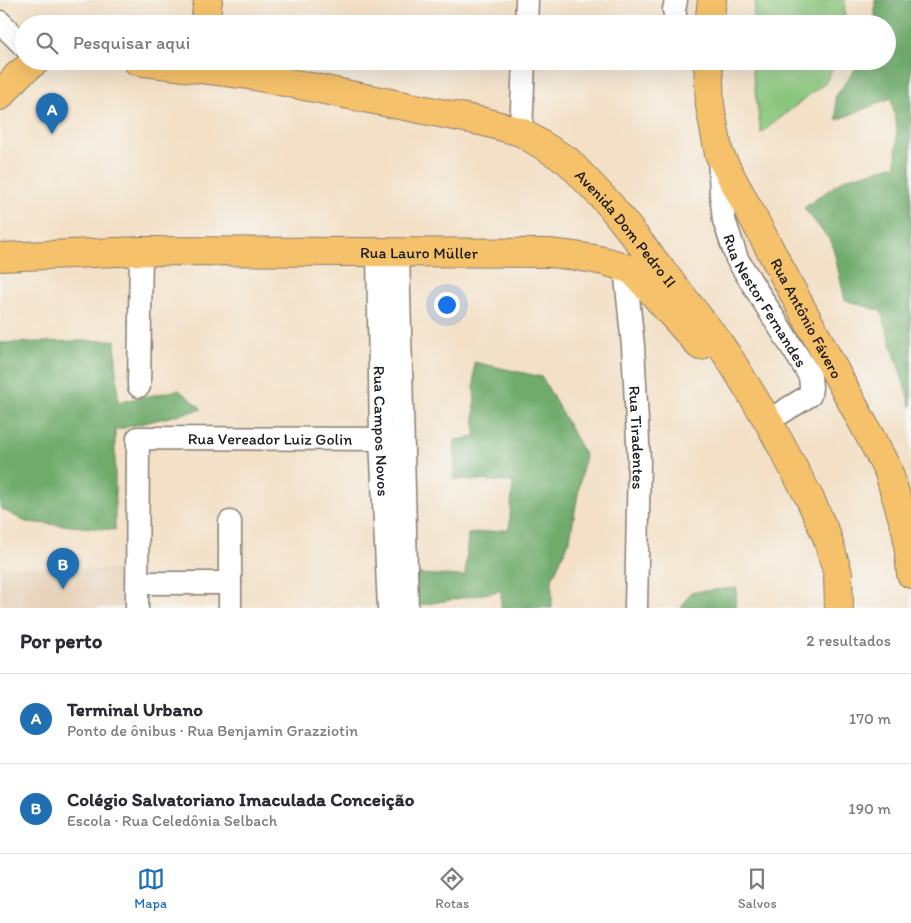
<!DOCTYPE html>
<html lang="pt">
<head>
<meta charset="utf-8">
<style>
  :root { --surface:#fff; --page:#f2f2f3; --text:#2b2b33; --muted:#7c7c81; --line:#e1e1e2; --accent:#1f6fb2 }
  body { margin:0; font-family:Itim,sans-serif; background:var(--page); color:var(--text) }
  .you { position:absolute; left:446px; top:304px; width:18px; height:18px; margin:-12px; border:4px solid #fff; border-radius:50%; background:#1a73e8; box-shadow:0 0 0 8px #1a73e833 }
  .badge { display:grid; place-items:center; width:32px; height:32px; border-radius:50%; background:var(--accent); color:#fff; font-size:16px; font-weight:700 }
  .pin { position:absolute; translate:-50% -41px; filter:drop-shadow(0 1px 2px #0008) }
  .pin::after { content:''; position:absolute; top:26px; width:18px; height:15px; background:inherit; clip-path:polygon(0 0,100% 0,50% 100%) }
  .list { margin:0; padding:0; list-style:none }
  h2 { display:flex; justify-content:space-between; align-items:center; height:65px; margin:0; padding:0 20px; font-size:21px }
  h2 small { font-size:16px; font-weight:400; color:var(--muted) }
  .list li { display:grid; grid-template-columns:32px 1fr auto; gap:15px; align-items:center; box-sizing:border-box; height:90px; padding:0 20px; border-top:1px solid var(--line) }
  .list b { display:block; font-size:19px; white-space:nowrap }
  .list p { margin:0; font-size:16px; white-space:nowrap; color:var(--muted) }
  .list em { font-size:16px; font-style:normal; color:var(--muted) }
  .icon { flex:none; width:28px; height:28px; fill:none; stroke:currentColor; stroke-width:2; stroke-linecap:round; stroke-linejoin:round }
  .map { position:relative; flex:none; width:911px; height:608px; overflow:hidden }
  .search { position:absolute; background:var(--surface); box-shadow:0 5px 20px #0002; left:15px; right:15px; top:15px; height:55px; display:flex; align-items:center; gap:12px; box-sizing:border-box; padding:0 18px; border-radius:28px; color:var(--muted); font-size:19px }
  .sheet { height:245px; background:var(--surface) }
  nav { display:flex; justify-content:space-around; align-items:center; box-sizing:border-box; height:70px; border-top:1px solid var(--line); background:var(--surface); font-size:14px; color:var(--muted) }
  nav a { display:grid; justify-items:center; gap:2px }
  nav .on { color:var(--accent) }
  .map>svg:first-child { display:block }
  .built { fill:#e6cfb5 }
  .green { fill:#8ac67c; stroke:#53714c }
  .forest { fill:#6fab6c; stroke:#466444 }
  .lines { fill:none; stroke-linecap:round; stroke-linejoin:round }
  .minor-casing { stroke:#887e71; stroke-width:25 }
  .major-casing { stroke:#887e71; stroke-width:30 }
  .minor { stroke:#fff; stroke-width:22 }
  .major { stroke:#f5c16b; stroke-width:28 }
  .labels { text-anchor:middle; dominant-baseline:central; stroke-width:5; stroke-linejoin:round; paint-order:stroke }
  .street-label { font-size:16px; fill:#1c1c1c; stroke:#f6f6f2 }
</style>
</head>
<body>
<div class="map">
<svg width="911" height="608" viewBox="0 0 911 608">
  <rect width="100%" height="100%" fill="#f6f6f2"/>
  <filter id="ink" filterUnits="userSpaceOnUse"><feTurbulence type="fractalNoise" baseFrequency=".02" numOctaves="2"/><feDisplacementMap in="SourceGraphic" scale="10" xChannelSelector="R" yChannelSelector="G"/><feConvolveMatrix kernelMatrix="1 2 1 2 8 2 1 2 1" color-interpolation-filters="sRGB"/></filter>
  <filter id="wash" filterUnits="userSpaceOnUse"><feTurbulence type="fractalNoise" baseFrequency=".0096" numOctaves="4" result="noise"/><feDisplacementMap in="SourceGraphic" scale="20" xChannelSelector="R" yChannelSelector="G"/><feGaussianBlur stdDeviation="1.12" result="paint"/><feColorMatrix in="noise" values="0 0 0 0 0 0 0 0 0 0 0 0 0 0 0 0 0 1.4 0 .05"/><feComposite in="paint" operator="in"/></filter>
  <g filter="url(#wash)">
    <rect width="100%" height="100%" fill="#f3e0c6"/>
    <path class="built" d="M 0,566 L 127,570 L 125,608 L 0,608 Z"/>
    <g class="green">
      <path d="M 756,0 L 845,0 L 844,24 L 752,24 Z"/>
      <path d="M 751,61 L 836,61 L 826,82 L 761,133 Z"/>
    </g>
    <g class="forest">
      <path d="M 875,0 L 911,0 L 911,407 L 881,311 L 845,300 L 832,243 L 804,208 L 844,179 L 896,165 L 897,128 L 891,98 L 837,120 L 835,97 L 861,61 L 887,61 L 887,24 L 875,24 Z"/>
      <path d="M 115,340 L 118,402 L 179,390 L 202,409 L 115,430 L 115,530 L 26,522 L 0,508 L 0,343 Z"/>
      <path d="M 474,362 L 542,377 L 585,455 L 570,539 L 552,579 L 552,608 L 501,608 L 501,591 L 416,606 L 417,574 L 465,576 L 468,534 L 509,529 L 513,482 L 454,479 L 455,440 L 475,437 Z"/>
      <path d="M 737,588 L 735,608 L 681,608 L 691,592 Z"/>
    </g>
  </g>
  <g filter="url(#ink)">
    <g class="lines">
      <g class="minor-casing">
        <g id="minor">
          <path d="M 676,0 L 674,10 L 677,24"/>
          <path d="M 0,22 L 24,46"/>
          <path d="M 526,24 L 527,0"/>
          <path d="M 521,132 L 524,61"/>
          <path id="s1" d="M 719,155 L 721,193 L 724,220 L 737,259 L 810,376 L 811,387 L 810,395 L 768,421"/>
          <path id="s2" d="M 378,252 L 381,439 L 389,608"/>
          <path d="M 398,252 L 407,608"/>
          <path id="s3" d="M 625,267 L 633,346 L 639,461 L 636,608"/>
          <path d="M 139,386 L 141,251"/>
          <path d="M 138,583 L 230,583"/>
          <path id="s4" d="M 137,608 L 138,438 L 402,439"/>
          <path d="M 230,608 L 230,522"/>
        </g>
      </g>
      <g class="major-casing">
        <g id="major">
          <path d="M 205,24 L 208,0"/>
          <path d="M 709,24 L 712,0"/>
          <path id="s5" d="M 137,61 L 250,75 L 485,122 L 521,132 L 568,161 L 610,205 L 716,339 L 728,356 L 768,421 L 810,499 L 827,537 L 838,574 L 839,608"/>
          <path id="s6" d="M 708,61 L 710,106 L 719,154 L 888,470 L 907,533 L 911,574"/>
          <path d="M 0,96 L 18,75 L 36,61"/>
          <path id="s7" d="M 0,257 L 141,251 L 550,253 C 578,256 607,259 633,271 L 700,346"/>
        </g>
      </g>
      <use href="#minor" class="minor"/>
      <use href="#major" class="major"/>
    </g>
  </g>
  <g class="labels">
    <g class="street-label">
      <text stroke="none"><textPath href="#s5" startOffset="535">Avenida Dom Pedro II</textPath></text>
      <text stroke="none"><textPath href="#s7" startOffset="419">Rua Lauro Müller</textPath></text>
      <text stroke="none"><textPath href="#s1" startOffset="156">Rua Nestor Fernandes</textPath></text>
      <text stroke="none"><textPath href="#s6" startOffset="280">Rua Antônio Fávero</textPath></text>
      <text stroke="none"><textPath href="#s2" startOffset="179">Rua Campos Novos</textPath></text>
      <text stroke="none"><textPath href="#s3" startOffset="171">Rua Tiradentes</textPath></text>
      <text stroke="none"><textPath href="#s4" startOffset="302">Rua Vereador Luiz Golin</textPath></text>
    </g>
  </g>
</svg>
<div class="you"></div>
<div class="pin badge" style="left:52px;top:134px">A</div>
<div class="pin badge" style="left:63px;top:589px">B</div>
<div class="search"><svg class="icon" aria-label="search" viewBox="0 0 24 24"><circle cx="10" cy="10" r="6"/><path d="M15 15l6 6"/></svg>Pesquisar aqui</div>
</div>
<section class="sheet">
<h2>Por perto<small>2 resultados</small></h2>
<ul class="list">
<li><span class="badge">A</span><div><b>Terminal Urbano</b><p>Ponto de ônibus · Rua Benjamin Grazziotin</p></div><em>170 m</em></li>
<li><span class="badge">B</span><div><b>Colégio Salvatoriano Imaculada Conceição</b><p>Escola · Rua Celedônia Selbach</p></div><em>190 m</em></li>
</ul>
</section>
<nav>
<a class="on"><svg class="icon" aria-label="map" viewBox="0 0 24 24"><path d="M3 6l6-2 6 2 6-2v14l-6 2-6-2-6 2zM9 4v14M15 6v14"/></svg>Mapa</a>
<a><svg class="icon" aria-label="directions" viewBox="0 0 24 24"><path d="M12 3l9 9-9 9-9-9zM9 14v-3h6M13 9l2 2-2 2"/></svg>Rotas</a>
<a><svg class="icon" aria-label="saved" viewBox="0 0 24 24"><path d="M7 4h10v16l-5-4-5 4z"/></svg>Salvos</a>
</nav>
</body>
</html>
